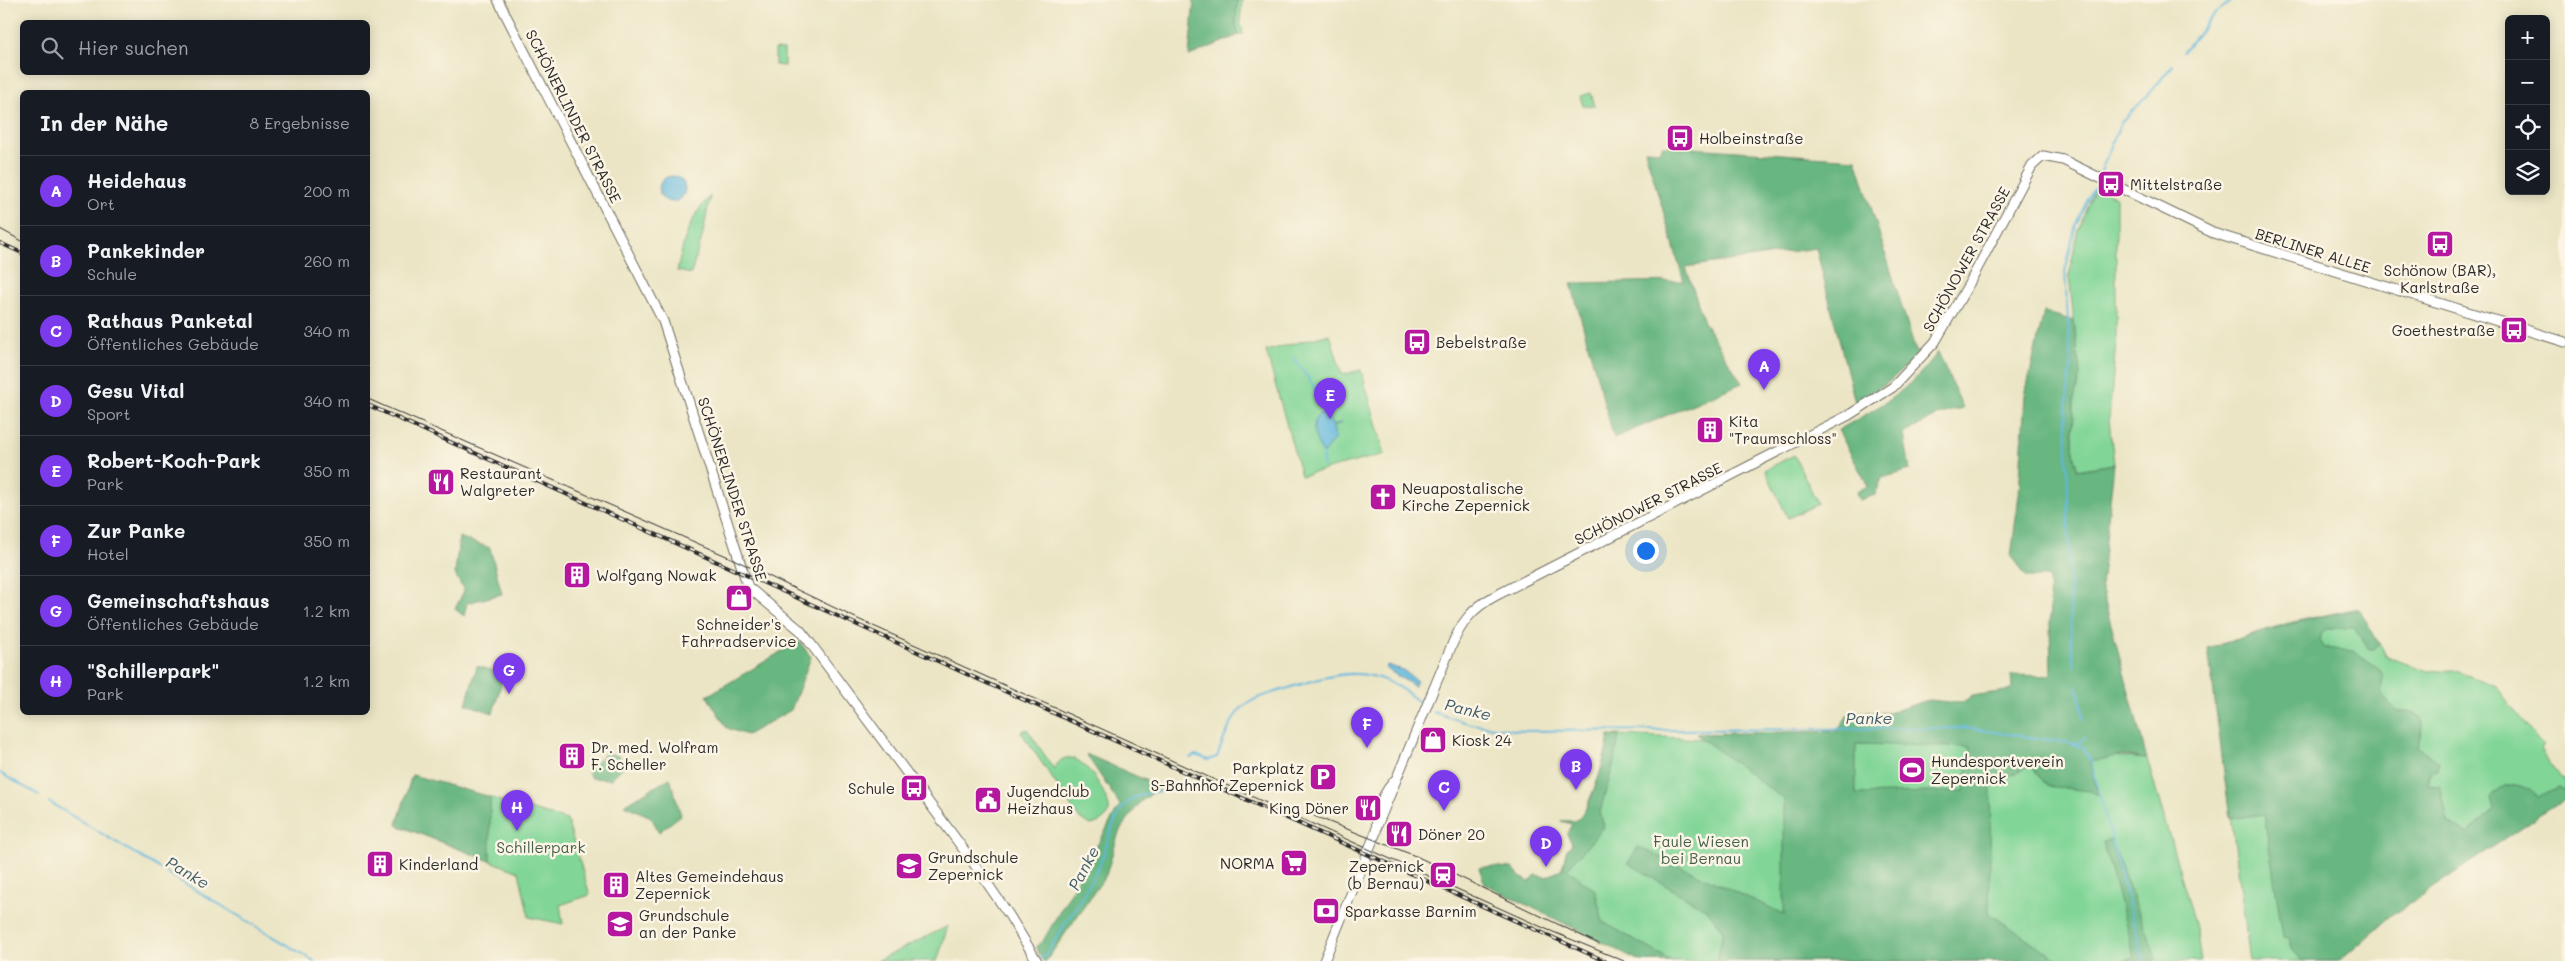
<!DOCTYPE html>
<html lang="de">
<head>
<meta charset="utf-8">
<style>
  :root { --surface:#171b24; --page:#242831; --text:#f1f3f6; --muted:#9ea1a6; --line:#363941; --accent:#7c3aed }
  body { margin:0; font-family:Mali,sans-serif; background:var(--page); color:var(--text) }
  .controls { position:absolute; right:15px; top:15px; display:grid; overflow:hidden; border-radius:8px; box-shadow:0 2px 12px #0003 }
  .controls button { width:45px; height:45px; display:grid; place-items:center; padding:0; border:0; border-bottom:1px solid var(--line); background:var(--surface); color:var(--text); font:25px sans-serif }
  .you { position:absolute; left:1645px; top:550px; width:18px; height:18px; margin:-12px; border:4px solid #fff; border-radius:50%; background:#1a73e8; box-shadow:0 0 0 8px #1a73e833 }
  .badge { display:grid; place-items:center; width:32px; height:32px; border-radius:50%; background:var(--accent); color:#fff; font-size:16px; font-weight:700 }
  .pin { position:absolute; translate:-50% -41px; filter:drop-shadow(0 1px 2px #0008) }
  .pin::after { content:''; position:absolute; top:26px; width:18px; height:15px; background:inherit; clip-path:polygon(0 0,100% 0,50% 100%) }
  .list { margin:0; padding:0; list-style:none }
  h2 { display:flex; justify-content:space-between; align-items:center; height:65px; margin:0; padding:0 20px; font-size:21px }
  h2 small { font-size:16px; font-weight:400; color:var(--muted) }
  .list li { display:grid; grid-template-columns:32px 1fr auto; gap:15px; align-items:center; box-sizing:border-box; height:70px; padding:0 20px; border-top:1px solid var(--line) }
  .list b { display:block; font-size:19px; white-space:nowrap }
  .list p { margin:0; font-size:16px; white-space:nowrap; color:var(--muted) }
  .list em { font-size:16px; font-style:normal; color:var(--muted) }
  .icon { flex:none; width:28px; height:28px; fill:none; stroke:currentColor; stroke-width:2; stroke-linecap:round; stroke-linejoin:round }
  .map { position:relative; flex:none; width:2565px; height:961px; overflow:hidden }
  .search { position:absolute; background:var(--surface); box-shadow:0 2px 12px #0003; left:20px; top:20px; width:350px; height:55px; display:flex; align-items:center; gap:12px; box-sizing:border-box; padding:0 18px; border-radius:8px; color:var(--muted); font-size:19px }
  .panel { position:absolute; background:var(--surface); box-shadow:0 2px 12px #0003; left:20px; top:90px; width:350px; height:625px; border-radius:8px }
  .map>svg:first-child { display:block }
  .green { fill:#81d597; stroke:#568061 }
  .forest { fill:#68b680; stroke:#4a7056; fill-rule:evenodd }
  .water { fill:#60b8dd; stroke:#467284 }
  .lines { fill:none; stroke-linecap:round; stroke-linejoin:round }
  .stream { stroke:#60b8dd; stroke-width:2 }
  .minor-casing { stroke:#6e6c61; stroke-width:11 }
  .minor { stroke:#fff; stroke-width:9 }
  .tram { stroke:#2b2b2b; stroke-width:1 }
  .rail-casing { stroke:#2b2b2b; stroke-width:4 }
  .rail { stroke:#fcf5e5; stroke-width:2; stroke-dasharray:5.5; stroke-linecap:butt }
  .labels { text-anchor:middle; dominant-baseline:central; stroke-width:5; stroke-linejoin:round; paint-order:stroke }
  .street-label { font-size:15px; fill:#2b2b2b; stroke:#fcf5e5 }
  .poi-label { font-size:15px; fill:#2b2b2b; stroke:#fcf5e5; text-anchor:start }
  .park-label { font-size:15px; fill:#455e4b; stroke:#fcf5e5 }
  .water-label { font-size:16px; font-style:italic; fill:#3e5c69; stroke:#fcf5e5 }
</style>
</head>
<body>
<div class="map">
<svg width="2565" height="961" viewBox="0 0 2565 961">
  <rect width="100%" height="100%" fill="#fcf5e5"/>
  <filter id="ink" filterUnits="userSpaceOnUse"><feTurbulence type="fractalNoise" baseFrequency=".02" numOctaves="2"/><feDisplacementMap in="SourceGraphic" scale="10" xChannelSelector="R" yChannelSelector="G"/><feConvolveMatrix kernelMatrix="1 2 1 2 8 2 1 2 1" color-interpolation-filters="sRGB"/></filter>
  <filter id="wash" filterUnits="userSpaceOnUse"><feTurbulence type="fractalNoise" baseFrequency=".0096" numOctaves="4" result="noise"/><feDisplacementMap in="SourceGraphic" scale="20" xChannelSelector="R" yChannelSelector="G"/><feGaussianBlur stdDeviation="1.12" result="paint"/><feColorMatrix in="noise" values="0 0 0 0 0 0 0 0 0 0 0 0 0 0 0 0 0 1.4 0 .05"/><feComposite in="paint" operator="in"/></filter>
  <g filter="url(#wash)">
    <rect width="100%" height="100%" fill="#ebe5c5"/>
    <g class="green">
      <path d="M 1237,0 L 1242,0 L 1240,21 L 1243,34 L 1239,35 L 1236,25 Z"/>
      <path d="M 775,49 L 784,50 L 784,66 L 775,65 Z"/>
      <path d="M 1591,93 L 1595,106 L 1583,106 L 1580,96 Z"/>
      <path d="M 2096,186 L 2116,197 L 2116,342 L 2109,419 L 2114,464 L 2077,470 L 2073,445 L 2074,399 L 2080,375 L 2069,276 L 2078,229 Z"/>
      <path d="M 710,196 L 703,234 L 691,274 L 677,271 C 684,240 688,220 710,196 Z"/>
      <path d="M 1330,334 L 1342,375 L 1361,370 L 1385,454 L 1301,476 L 1266,351 Z"/>
      <path d="M 1794,455 L 1818,504 L 1788,518 L 1765,470 Z"/>
      <path d="M 2358,608 L 2387,657 L 2429,671 L 2453,670 L 2497,686 L 2543,747 L 2540,750 L 2565,783 L 2565,797 L 2390,915 L 2336,961 L 2250,961 L 2209,648 L 2288,623 Z"/>
      <path d="M 1027,729 L 1054,769 C 1074,731 1112,800 1109,811 C 1107,819 1099,823 1091,825 L 1079,818 L 1021,732 Z"/>
      <path d="M 1616,735 L 1771,742 L 1975,744 L 2147,759 L 2195,924 L 2201,961 L 1644,961 L 1544,911 Z"/>
      <path d="M 412,775 L 567,820 L 590,895 L 560,905 L 563,924 L 529,917 L 519,872 L 397,825 Z"/>
      <path d="M 948,926 L 937,961 L 877,961 Z"/>
    </g>
    <g class="forest">
      <path d="M 1194,0 L 1237,0 L 1236,25 L 1239,35 L 1189,56 Z"/>
      <path d="M 1662,146 L 1856,159 L 1917,355 L 1890,381 L 1855,402 L 1816,248 L 1686,267 L 1704,322 L 1742,383 L 1614,438 L 1571,283 L 1684,281 L 1645,150 L 1661,151 Z"/>
      <path d="M 2044,312 L 2074,321 L 2080,375 L 2074,399 L 2073,445 L 2077,470 L 2114,464 L 2101,587 L 2147,759 L 2122,755 L 2090,762 L 2098,795 L 2089,791 L 2047,786 L 2031,766 L 1991,784 L 1989,913 L 2054,957 L 2066,961 L 1717,961 L 1723,930 L 1707,910 L 1628,863 L 1638,847 L 1784,914 L 1784,799 L 1696,734 L 1838,731 L 1850,711 L 1888,713 L 1928,700 L 1961,703 L 1972,696 L 2012,690 L 2011,675 L 2051,676 L 2049,577 L 2027,577 L 2011,557 L 2019,494 L 2025,395 ZM 1856,744 L 1971,747 L 1964,791 L 1856,794 Z"/>
      <path d="M 1938,352 L 1963,408 L 1937,415 L 1904,434 L 1910,470 L 1882,478 L 1875,495 L 1859,500 L 1856,492 L 1868,486 L 1838,430 C 1880,407 1909,391 1938,352 Z"/>
      <path d="M 459,537 L 490,548 L 502,594 L 467,603 L 464,616 L 455,609 L 464,591 L 455,574 Z"/>
      <path d="M 2360,610 L 2379,644 L 2374,650 L 2369,650 L 2354,628 L 2327,628 L 2322,632 L 2320,640 L 2324,648 L 2353,651 L 2381,671 L 2383,678 L 2381,693 L 2397,712 L 2413,712 L 2421,717 L 2423,728 L 2418,747 L 2439,762 L 2437,770 L 2431,771 L 2428,777 L 2428,784 L 2439,785 C 2443,791 2445,813 2448,823 L 2467,833 L 2494,810 L 2491,798 C 2505,778 2522,783 2538,797 L 2558,787 L 2565,791 L 2565,798 L 2391,916 L 2340,961 L 2302,961 L 2292,948 L 2289,938 L 2283,937 L 2264,814 L 2230,819 L 2208,648 C 2259,634 2307,616 2360,610 Z"/>
      <path d="M 799,641 L 811,657 L 791,710 L 747,735 L 727,728 L 707,696 Z"/>
      <path d="M 477,666 L 504,674 L 493,713 L 466,704 Z"/>
      <path d="M 1609,736 L 1619,736 L 1616,755 L 1600,812 L 1604,827 L 1567,869 L 1595,890 L 1603,922 L 1672,961 L 1640,961 L 1485,884 L 1479,868 C 1485,865 1503,868 1512,868 L 1520,877 L 1530,882 L 1536,875 L 1546,877 L 1563,869 L 1566,851 L 1572,843 L 1567,834 L 1572,824 L 1561,821 C 1565,820 1573,822 1576,820 C 1590,815 1607,751 1609,736 Z"/>
      <path d="M 606,753 L 619,756 L 625,765 L 611,779 L 591,778 L 587,771 Z"/>
      <path d="M 1086,754 L 1161,787 L 1140,802 L 1119,832 L 1106,875 L 1046,961 L 1043,961 L 1036,947 L 1043,941 L 1120,805 Z"/>
      <path d="M 412,775 L 490,797 L 490,861 L 397,825 Z"/>
      <path d="M 670,778 L 681,815 L 659,832 L 651,817 L 624,805 Z"/>
      <path d="M 2111,840 L 2154,952 L 2155,961 L 2122,961 L 2135,958 L 2103,842 Z"/>
    </g>
    <g class="water">
      <circle cx="672" cy="189" r="13"/>
      <path d="M 1325,412 L 1332,425 L 1342,423 L 1333,426 L 1335,438 L 1323,454 C 1316,442 1310,428 1317,415 Z"/>
      <path d="M 1387,665 L 1403,670 L 1417,681 L 1414,686 L 1385,668 Z"/>
    </g>
    <g class="lines">
      <g class="stream">
        <path d="M 2183,52 L 2214,14 L 2233,0"/>
        <path d="M 2101,171 L 2121,122 L 2149,94 L 2173,65"/>
        <path d="M 1294,358 L 1313,385 L 1321,412"/>
        <path d="M 1323,467 L 1323,454"/>
        <path d="M 2075,666 L 2071,641 L 2066,405 L 2071,369 L 2065,272 L 2076,224 L 2094,187"/>
        <path d="M 2077,684 L 2084,719"/>
        <path d="M 1433,712 L 1471,724 L 1522,731 L 1965,728 L 2071,743 L 2083,747 L 2091,762 L 2144,961"/>
        <path d="M 2073,743 L 2079,743 L 2084,738"/>
        <path d="M 1190,758 L 1196,755 L 1208,760 L 1217,757 C 1222,743 1229,725 1238,712 C 1248,699 1267,695 1282,690 C 1337,673 1371,660 1419,702"/>
        <path d="M 0,773 L 39,795"/>
        <path d="M 49,802 L 314,961"/>
        <path d="M 1040,959 L 1045,956 C 1063,926 1084,897 1099,866 C 1108,847 1111,818 1127,803 C 1141,788 1170,796 1179,783"/>
      </g>
    </g>
  </g>
  <g filter="url(#ink)">
    <g class="lines">
      <g class="minor-casing">
        <g id="minor">
          <path d="M 498,0 L 663,321 L 748,587 L 800,630 L 808,640 L 970,858 L 1009,915 L 1037,961"/>
          <path d="M 1377,826 L 1451,647 C 1461,623 1472,608 1495,596 L 1849,415 L 1893,387 L 1935,342 L 1970,282 L 2032,166 L 2043,156 L 2063,160 L 2213,233 L 2565,342"/>
          <path d="M 1324,961 L 1376,832 C 1377,826 1376,821 1377,816 C 1379,803 1386,790 1395,780"/>
        </g>
      </g>
      <use href="#minor" class="minor"/>
      <g class="tram">
        <path d="M 0,229 L 22,241"/>
        <path d="M 368,399 L 731,558 L 860,620 L 1375,852 L 1546,929 L 1624,961"/>
        <path d="M 1314,816 L 1418,857 L 1599,944"/>
      </g>
      <g class="rail-casing">
        <g id="rail">
          <path d="M 0,243 L 22,253"/>
          <path d="M 368,405 L 1605,961"/>
        </g>
      </g>
      <use href="#rail" class="rail"/>
    </g>
  </g>
  <defs>
    <g id="bus-square" transform="scale(1.4375)"><rect x="-9" y="-9" width="18" height="18" rx="4" fill="#b5179e" stroke="#fcf5e5"/><path d="M-5-6H5V4H4V6H2V4H-2V6H-4V4H-5ZM-3.5-4V0h7V-4ZM-3.5 1.2v1.5H-2V1.2ZM2 1.2v1.5H3.5V1.2Z" fill="#fff"/></g>
    <g id="building-square" transform="scale(1.4375)"><rect x="-9" y="-9" width="18" height="18" rx="4" fill="#b5179e" stroke="#fcf5e5"/><path d="M-4-6H4V6H1V3H-1V6H-4ZM-2.5-4.3h1.7v1.8h-1.7ZM.8-4.3h1.7v1.8H.8ZM-2.5-1h1.7V.8h-1.7ZM.8-1h1.7V.8H.8Z" fill="#fff"/></g>
    <g id="restaurant-square" transform="scale(1.4375)"><rect x="-9" y="-9" width="18" height="18" rx="4" fill="#b5179e" stroke="#fcf5e5"/><path d="M-5-6h1v4h1v-4h1v4h1v-4h1v5L-1.5 .5V6h-2V.5L-5-1ZM5-6V6H3V1.5H1.5Q1.5-4 5-6Z" fill="#fff"/></g>
    <g id="church-square" transform="scale(1.4375)"><rect x="-9" y="-9" width="18" height="18" rx="4" fill="#b5179e" stroke="#fcf5e5"/><path d="M-1.2-6h2.4v3.5h3.3v2.4h-3.3V6h-2.4V-.1h-3.3v-2.4h3.3Z" fill="#fff"/></g>
    <g id="shop-square" transform="scale(1.4375)"><rect x="-9" y="-9" width="18" height="18" rx="4" fill="#b5179e" stroke="#fcf5e5"/><path d="M-5-2.5h2.3a2.7 3.5 0 0 1 5.4 0H5L5.5 6h-11ZM-1.5-2.5h3a1.5 2.3 0 0 0-3 0Z" fill="#fff"/></g>
    <g id="stadium-square" transform="scale(1.4375)"><rect x="-9" y="-9" width="18" height="18" rx="4" fill="#b5179e" stroke="#fcf5e5"/><path d="M0-5a6.5 5 0 1 0 0 10a6.5 5 0 1 0 0-10ZM-3.5-1.8h7v3.6h-7Z" fill="#fff"/></g>
    <g id="parking-square" transform="scale(1.4375)"><rect x="-9" y="-9" width="18" height="18" rx="4" fill="#b5179e" stroke="#fcf5e5"/><path d="M-3.5-5.5H1a3.5 3.5 0 0 1 0 7H-1V5.5H-3.5ZM-1-3.4V-.6H.8a1.4 1.4 0 0 0 0-2.8Z" fill="#fff"/></g>
    <g id="civic-square" transform="scale(1.4375)"><rect x="-9" y="-9" width="18" height="18" rx="4" fill="#b5179e" stroke="#fcf5e5"/><path d="M-.6-6.5H3V-4.5H.6V-3L4-1V1h2V6H-6V1h2V-1L-.6-3ZM-1.2 2.5V6h2.4V2.5Z" fill="#fff"/></g>
    <g id="supermarket-square" transform="scale(1.4375)"><rect x="-9" y="-9" width="18" height="18" rx="4" fill="#b5179e" stroke="#fcf5e5"/><path d="M-6-5.5h2.5l.6 2H6L4.5 2H-2.5L-4.4-4H-6ZM-1.5 3.2a1.3 1.3 0 1 0 .1 0ZM3 3.2a1.3 1.3 0 1 0 .1 0Z" fill="#fff"/></g>
    <g id="school-square" transform="scale(1.4375)"><rect x="-9" y="-9" width="18" height="18" rx="4" fill="#b5179e" stroke="#fcf5e5"/><path d="M0-5L7-2L0 1L-7-2ZM-4 1L0 2.5L4 1V4Q0 6-4 4Z" fill="#fff"/></g>
    <g id="station-square" transform="scale(1.4375)"><rect x="-9" y="-9" width="18" height="18" rx="4" fill="#b5179e" stroke="#fcf5e5"/><path d="M-3-6H3Q5-6 5-4V2Q5 4 3 4L4.5 6H3L1.5 4h-3L-3 6H-4.5L-3 4Q-5 4-5 2V-4Q-5-6-3-6ZM-3.5-4v3h7v-3ZM-3.5 1v1.5H-2V1ZM2 1v1.5H3.5V1Z" fill="#fff"/></g>
    <g id="bank-square" transform="scale(1.4375)"><rect x="-9" y="-9" width="18" height="18" rx="4" fill="#b5179e" stroke="#fcf5e5"/><path d="M-6-4H6V4H-6ZM0-2.3a2.3 2.3 0 1 0 0 4.6a2.3 2.3 0 1 0 0-4.6Z" fill="#fff"/></g>
  </defs>
  <g fill-rule="evenodd">
    <use href="#bus-square" x="1680" y="138"/>
    <use href="#bus-square" x="2111" y="184"/>
    <use href="#bus-square" x="2440" y="244"/>
    <use href="#bus-square" x="2514" y="330"/>
    <use href="#bus-square" x="1417" y="342"/>
    <use href="#building-square" x="1710" y="430"/>
    <use href="#restaurant-square" x="441" y="482"/>
    <use href="#church-square" x="1383" y="497"/>
    <use href="#building-square" x="577" y="575"/>
    <use href="#shop-square" x="739" y="598"/>
    <use href="#shop-square" x="1433" y="740"/>
    <use href="#building-square" x="572" y="756"/>
    <use href="#stadium-square" x="1912" y="770"/>
    <use href="#parking-square" x="1323" y="777"/>
    <use href="#bus-square" x="914" y="788"/>
    <use href="#civic-square" x="988" y="800"/>
    <use href="#restaurant-square" x="1368" y="808"/>
    <use href="#restaurant-square" x="1399" y="834"/>
    <use href="#supermarket-square" x="1294" y="863"/>
    <use href="#building-square" x="380" y="864"/>
    <use href="#school-square" x="909" y="866"/>
    <use href="#station-square" x="1443" y="875"/>
    <use href="#building-square" x="616" y="885"/>
    <use href="#bank-square" x="1326" y="911"/>
    <use href="#school-square" x="620" y="924"/>
  </g>
  <g class="labels">
    <g class="street-label">
      <text transform="translate(574 116) rotate(63)">SCHÖNERLINDER STRASSE</text>
      <text transform="translate(2313 250) rotate(17)">BERLINER ALLEE</text>
      <text transform="translate(1966 259) rotate(-61)">SCHÖNOWER STRASSE</text>
      <text transform="translate(733 489) rotate(72)">SCHÖNERLINDER STRASSE</text>
      <text transform="translate(1648 503) rotate(-27)">SCHÖNOWER STRASSE</text>
    </g>
    <g class="poi-label">
      <text x="1699" y="138">Holbeinstraße</text>
      <text x="2130" y="184">Mittelstraße</text>
      <text x="2440" y="270" text-anchor="middle">Schönow (BAR),<tspan x="2440" dy="17">Karlstraße</tspan></text>
      <text x="2495" y="330" text-anchor="end">Goethestraße</text>
      <text x="1436" y="342">Bebelstraße</text>
      <text x="1729" y="421">Kita<tspan x="1729" dy="17">"Traumschloss"</tspan></text>
      <text x="460" y="473">Restaurant<tspan x="460" dy="17">Walgreter</tspan></text>
      <text x="1402" y="488">Neuapostalische<tspan x="1402" dy="17">Kirche Zepernick</tspan></text>
      <text x="596" y="575">Wolfgang Nowak</text>
      <text x="739" y="624" text-anchor="middle">Schneider's<tspan x="739" dy="17">Fahrradservice</tspan></text>
      <text x="1452" y="740">Kiosk 24</text>
      <text x="591" y="747">Dr. med. Wolfram<tspan x="591" dy="17">F. Scheller</tspan></text>
      <text x="1931" y="761">Hundesportverein<tspan x="1931" dy="17">Zepernick</tspan></text>
      <text x="1304" y="768" text-anchor="end">Parkplatz<tspan x="1304" dy="17">S-Bahnhof Zepernick</tspan></text>
      <text x="895" y="788" text-anchor="end">Schule</text>
      <text x="1007" y="791">Jugendclub<tspan x="1007" dy="17">Heizhaus</tspan></text>
      <text x="1349" y="808" text-anchor="end">King Döner</text>
      <text x="1418" y="834">Döner 20</text>
      <text x="928" y="857">Grundschule<tspan x="928" dy="17">Zepernick</tspan></text>
      <text x="1275" y="863" text-anchor="end">NORMA</text>
      <text x="399" y="864">Kinderland</text>
      <text x="1424" y="866" text-anchor="end">Zepernick<tspan x="1424" dy="17">(b Bernau)</tspan></text>
      <text x="635" y="876">Altes Gemeindehaus<tspan x="635" dy="17">Zepernick</tspan></text>
      <text x="1345" y="911">Sparkasse Barnim</text>
      <text x="639" y="915">Grundschule<tspan x="639" dy="17">an der Panke</tspan></text>
    </g>
    <g class="park-label">
      <text x="1701" y="841">Faule Wiesen<tspan x="1701" dy="17">bei Bernau</tspan></text>
      <text x="541" y="847">Schillerpark</text>
    </g>
    <g class="water-label">
      <text transform="translate(1468 709) rotate(14)">Panke</text>
      <text x="1869" y="717">Panke</text>
      <text transform="translate(1083 868) rotate(-62)">Panke</text>
      <text transform="translate(188 872) rotate(31)">Panke</text>
    </g>
  </g>
</svg>
<div class="controls">
<button>+</button>
<button>−</button>
<button><svg class="icon" aria-label="locate" viewBox="0 0 24 24"><circle cx="12" cy="12" r="6"/><path d="M12 2v4M12 18v4M2 12h4M18 12h4"/></svg></button>
<button><svg class="icon" aria-label="layers" viewBox="0 0 24 24"><path d="M12 4l9 5-9 5-9-5zM3 14l9 5 9-5"/></svg></button>
</div>
<div class="you"></div>
<div class="pin badge" style="left:1764px;top:390px">A</div>
<div class="pin badge" style="left:1576px;top:790px">B</div>
<div class="pin badge" style="left:1444px;top:811px">C</div>
<div class="pin badge" style="left:1546px;top:867px">D</div>
<div class="pin badge" style="left:1330px;top:419px">E</div>
<div class="pin badge" style="left:1367px;top:748px">F</div>
<div class="pin badge" style="left:509px;top:694px">G</div>
<div class="pin badge" style="left:517px;top:831px">H</div>
<div class="search"><svg class="icon" aria-label="search" viewBox="0 0 24 24"><circle cx="10" cy="10" r="6"/><path d="M15 15l6 6"/></svg>Hier suchen</div>
<section class="panel">
<h2>In der Nähe<small>8 Ergebnisse</small></h2>
<ul class="list">
<li><span class="badge">A</span><div><b>Heidehaus</b><p>Ort</p></div><em>200 m</em></li>
<li><span class="badge">B</span><div><b>Pankekinder</b><p>Schule</p></div><em>260 m</em></li>
<li><span class="badge">C</span><div><b>Rathaus Panketal</b><p>Öffentliches Gebäude</p></div><em>340 m</em></li>
<li><span class="badge">D</span><div><b>Gesu Vital</b><p>Sport</p></div><em>340 m</em></li>
<li><span class="badge">E</span><div><b>Robert-Koch-Park</b><p>Park</p></div><em>350 m</em></li>
<li><span class="badge">F</span><div><b>Zur Panke</b><p>Hotel</p></div><em>350 m</em></li>
<li><span class="badge">G</span><div><b>Gemeinschaftshaus</b><p>Öffentliches Gebäude</p></div><em>1.2 km</em></li>
<li><span class="badge">H</span><div><b>&quot;Schillerpark&quot;</b><p>Park</p></div><em>1.2 km</em></li>
</ul>
</section>
</div>
</body>
</html>
